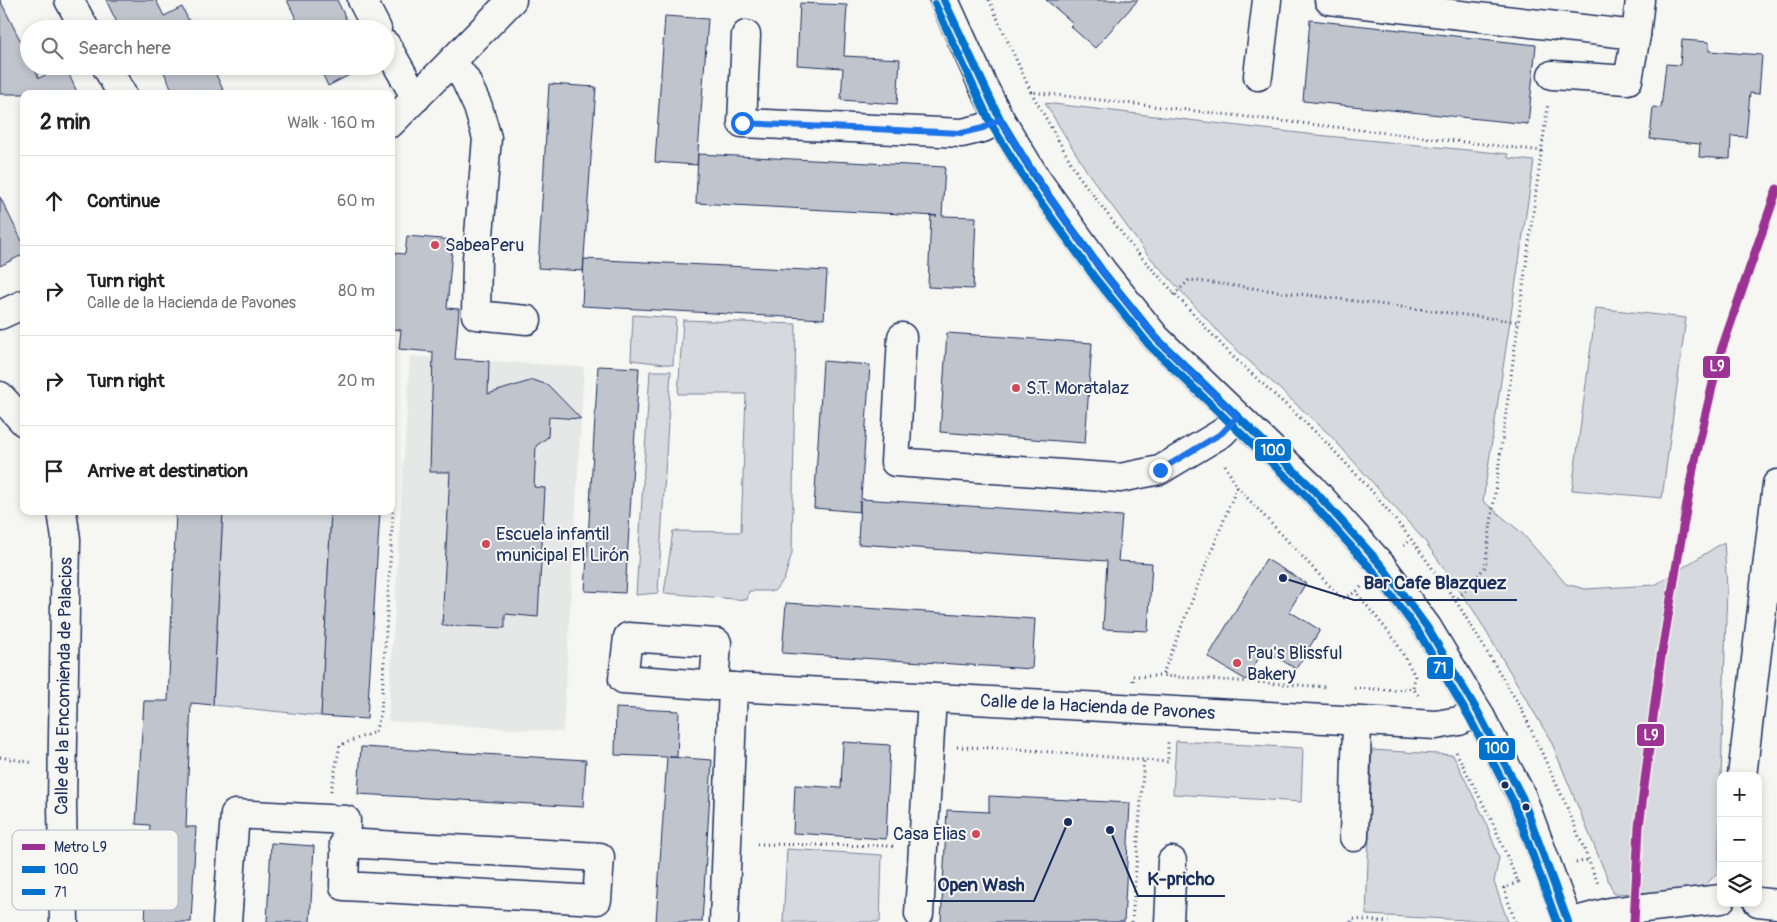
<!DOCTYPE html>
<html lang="en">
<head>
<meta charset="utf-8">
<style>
  :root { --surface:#fff; --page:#f6f6f6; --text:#222; --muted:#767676; --line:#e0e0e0 }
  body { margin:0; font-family:Pangolin,sans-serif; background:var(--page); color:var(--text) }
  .controls { position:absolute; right:15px; bottom:15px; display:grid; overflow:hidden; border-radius:10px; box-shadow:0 2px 8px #0003 }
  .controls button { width:45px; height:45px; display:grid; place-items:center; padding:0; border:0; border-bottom:1px solid var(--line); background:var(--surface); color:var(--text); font:25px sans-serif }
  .stop { position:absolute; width:15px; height:15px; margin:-11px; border:4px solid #1a73e8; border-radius:50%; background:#fff }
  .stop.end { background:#1a73e8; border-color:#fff; box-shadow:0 1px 5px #0008 }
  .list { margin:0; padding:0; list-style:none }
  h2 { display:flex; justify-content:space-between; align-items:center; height:65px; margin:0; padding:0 20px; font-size:21px }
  h2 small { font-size:16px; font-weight:400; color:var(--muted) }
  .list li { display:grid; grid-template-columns:32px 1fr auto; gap:15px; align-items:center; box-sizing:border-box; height:90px; padding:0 20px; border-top:1px solid var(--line) }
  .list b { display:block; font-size:19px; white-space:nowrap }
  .list p { margin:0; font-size:16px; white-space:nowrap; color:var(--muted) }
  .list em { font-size:16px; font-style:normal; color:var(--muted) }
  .icon { flex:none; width:28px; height:28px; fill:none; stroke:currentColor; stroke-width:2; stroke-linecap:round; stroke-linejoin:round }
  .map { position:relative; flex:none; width:1777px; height:922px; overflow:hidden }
  .search { position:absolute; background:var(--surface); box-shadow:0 2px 8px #0003; left:20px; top:20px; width:375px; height:55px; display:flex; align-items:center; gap:12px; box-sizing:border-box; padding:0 18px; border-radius:28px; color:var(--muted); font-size:19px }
  .panel { position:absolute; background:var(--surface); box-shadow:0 2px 8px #0003; left:20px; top:90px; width:375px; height:425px; border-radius:10px }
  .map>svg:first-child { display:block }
  .built { fill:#e6e7e7 }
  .green { fill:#d6d9dd; stroke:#78849e }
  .building { fill:#c0c4cd; stroke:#1b2f5e }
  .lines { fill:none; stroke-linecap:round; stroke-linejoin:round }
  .minor-casing { stroke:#1b2f5e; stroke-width:31 }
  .path { stroke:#1b2f5e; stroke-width:3; stroke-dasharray:1 4; stroke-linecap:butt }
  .minor { stroke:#f6f6f2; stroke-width:28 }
  .bus-1-casing { stroke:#f6f6f2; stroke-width:11 }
  .bus-2-casing { stroke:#f6f6f2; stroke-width:11 }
  .bus-1 { stroke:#0072ce; stroke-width:8 }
  .bus-2 { stroke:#0072ce; stroke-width:8 }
  .metro-1-casing { stroke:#f6f6f2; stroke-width:12 }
  .metro-1 { stroke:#9c3293; stroke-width:9 }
  .route { stroke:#1a73e8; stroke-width:6 }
  .poi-dot { fill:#d1495b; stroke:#f6f6f2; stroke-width:2 }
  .bus-dot { fill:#1b2f5e; stroke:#f6f6f2; stroke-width:2 }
  .labels { text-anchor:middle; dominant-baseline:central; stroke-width:4; stroke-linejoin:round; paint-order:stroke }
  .poi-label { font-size:18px; fill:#1b2f5e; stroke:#f6f6f2; text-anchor:start }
  .street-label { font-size:18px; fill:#1b2f5e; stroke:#f6f6f2 }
  .key { fill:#f6f6f2; stroke:#b4bac6; stroke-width:1 }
  .key-label { font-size:14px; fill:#1b2f5e }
  .leader { fill:none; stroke:#1b2f5e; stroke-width:2 }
  .callout-dot { fill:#1b2f5e; stroke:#f6f6f2; stroke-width:2 }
  .callout-label { font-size:19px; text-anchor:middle; font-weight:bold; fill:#1b2f5e; stroke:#f6f6f2; stroke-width:4; stroke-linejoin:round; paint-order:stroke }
  .line-badge { stroke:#f6f6f2; stroke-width:2 }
  .badge-label { font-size:14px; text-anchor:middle; font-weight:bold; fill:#fff }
</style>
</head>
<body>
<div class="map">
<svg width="1777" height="922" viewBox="0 0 1777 922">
  <rect width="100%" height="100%" fill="#f6f6f2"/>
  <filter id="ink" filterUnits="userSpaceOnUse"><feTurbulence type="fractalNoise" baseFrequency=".02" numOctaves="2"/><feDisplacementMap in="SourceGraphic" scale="10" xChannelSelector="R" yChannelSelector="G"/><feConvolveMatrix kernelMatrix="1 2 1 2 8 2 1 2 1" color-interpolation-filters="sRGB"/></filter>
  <g filter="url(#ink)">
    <path class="built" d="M 410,356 L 584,367 L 563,732 L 388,721 Z"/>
    <g class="green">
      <path d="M 1045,103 L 1307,134 L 1508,154 L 1508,158 L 1534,161 L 1483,501 L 1522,533 L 1566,584 L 1585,589 L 1655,585 L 1724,542 L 1727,588 L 1718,872 L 1701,890 L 1614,894 L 1551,741 L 1474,611 L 1424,540 L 1330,435 L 1226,340 L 1147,254 L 1088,173 Z"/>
      <path d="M 1596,308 L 1686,318 L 1662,498 L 1572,490 Z"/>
      <path d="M 633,315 L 676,318 L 673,365 L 631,360 Z"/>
      <path d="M 683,320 L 796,324 L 792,553 L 784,580 L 774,591 L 749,591 L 747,600 L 664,593 L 673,531 L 741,532 L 746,394 L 678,394 Z"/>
      <path d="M 650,371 L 671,371 L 658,593 L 636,595 Z"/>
      <path d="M 223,511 L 331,511 L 321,716 L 213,705 Z"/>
      <path d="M 1176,741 L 1303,748 L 1301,802 L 1173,794 Z"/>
      <path d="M 1372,750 L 1453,755 L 1485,820 L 1499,858 L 1494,882 L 1508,922 L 1366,915 Z"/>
      <path d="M 787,849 L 882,855 L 880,922 L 783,922 Z"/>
    </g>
    <g class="building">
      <path d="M 0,0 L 29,58 L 29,66 L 33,66 L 39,78 L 65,66 L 78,94 L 0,94 Z"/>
      <path d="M 106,0 L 156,0 L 164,16 L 182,7 L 193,29 L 120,29 Z"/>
      <path d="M 287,0 L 337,0 L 351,29 L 301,29 Z"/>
      <path d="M 1046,0 L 1138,0 L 1095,48 L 1070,26 L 1073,23 Z"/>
      <path d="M 800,3 L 847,5 L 844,56 L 900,59 L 897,104 L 841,100 L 843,68 L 797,65 Z"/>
      <path d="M 665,16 L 708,19 L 697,165 L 655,162 Z"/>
      <path d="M 1310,20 L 1536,45 L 1528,124 L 1303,101 Z"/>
      <path d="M 1682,40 L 1709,42 L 1709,51 L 1762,55 L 1759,94 L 1750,93 L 1746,137 L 1731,136 L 1730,159 L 1699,157 L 1700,144 L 1650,139 L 1653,107 L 1661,108 L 1666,64 L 1680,65 Z"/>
      <path d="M 161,66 L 212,66 L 225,94 L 174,94 Z"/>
      <path d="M 319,66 L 367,66 L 328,86 Z"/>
      <path d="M 549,84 L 596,87 L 583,271 L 538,268 Z"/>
      <path d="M 698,154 L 945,167 L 942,216 L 976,217 L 973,289 L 928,287 L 931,215 L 937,216 L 696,203 Z"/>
      <path d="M 0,197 L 24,245 L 24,254 L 0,266 Z"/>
      <path d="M 407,236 L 453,240 L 447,308 L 459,309 L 455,359 L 489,361 L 488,394 L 533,380 L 548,385 L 581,419 L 549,417 L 548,437 L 536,446 L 534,487 L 545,488 L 538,617 L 505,614 L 505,628 L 442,625 L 450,472 L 430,472 L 433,352 L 399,349 L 401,330 L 391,329 L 393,253 L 405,254 Z"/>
      <path d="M 584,259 L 827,271 L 824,319 L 582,306 Z"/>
      <path d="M 947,333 L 1092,343 L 1085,443 L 940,432 Z"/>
      <path d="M 823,361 L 870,365 L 861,499 L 1122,516 L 1118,561 L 1152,563 L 1148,631 L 1103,629 L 1107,561 L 858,544 L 860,501 L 860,512 L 814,508 Z"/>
      <path d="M 598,366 L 639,368 L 625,593 L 585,591 Z"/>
      <path d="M 176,511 L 223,511 L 213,705 L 191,703 L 186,827 L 196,827 L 191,922 L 145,922 L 150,825 L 136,824 L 144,701 L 168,701 Z"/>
      <path d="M 331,511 L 380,511 L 367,719 L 321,716 Z"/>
      <path d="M 1266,559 L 1306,583 L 1289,611 L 1320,630 L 1296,669 L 1264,649 L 1246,680 L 1208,657 Z"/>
      <path d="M 786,603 L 1035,619 L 1032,669 L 782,653 Z"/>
      <path d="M 616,708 L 679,711 L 677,757 L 669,757 L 712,760 L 702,922 L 656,922 L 667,757 L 615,755 Z"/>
      <path d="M 843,742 L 890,745 L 886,839 L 793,833 L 795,785 L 841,788 Z"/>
      <path d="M 361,747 L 586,760 L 583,807 L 358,794 Z"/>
      <path d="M 989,796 L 1130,803 L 1124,922 L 941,922 L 947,810 L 989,812 Z"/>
      <path d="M 271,843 L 314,846 L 310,922 L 267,922 Z"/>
    </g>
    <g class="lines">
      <g class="minor-casing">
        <g id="minor">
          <path d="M 69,0 L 85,29"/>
          <path d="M 362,0 L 377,29"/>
          <path d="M 944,0 L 983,86 L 1000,119 L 1037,180 L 1103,272 L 1156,338 L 1312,488 L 1382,566 L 1427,627 L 1478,712 L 1522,797 L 1568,922"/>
          <path d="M 1329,0 L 1636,35 L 1640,0"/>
          <path d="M 746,35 L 742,123 L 962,133 L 983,128 L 1000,119"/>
          <path d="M 386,45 L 416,98"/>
          <path d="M 452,62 L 465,79 L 478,107 L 487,138 L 477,259 L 476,315 L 527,320"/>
          <path d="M 106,66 L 122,94"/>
          <path d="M 1552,75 L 1628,80 L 1636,35"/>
          <path d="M 1258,76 L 1267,0"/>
          <path d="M 391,123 L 512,0"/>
          <path d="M 0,315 L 24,304"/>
          <path d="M 902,337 L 895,462 L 1120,478 L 1160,470 L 1222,433 L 1237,417"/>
          <path d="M 0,396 L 24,422"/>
          <path d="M 62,511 L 66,539 L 62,804 L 64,922"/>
          <path id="s1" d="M 714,686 L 717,643 L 628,637 L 623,679 L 733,687 L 1436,725 L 1459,721 L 1478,712"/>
          <path d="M 1742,776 L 1777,484"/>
          <path d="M 1354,837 L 1357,721"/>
          <path d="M 1758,902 L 1777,904"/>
          <path d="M 919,914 L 932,698"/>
          <path d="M 227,922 L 235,814 L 346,820 L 344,886 L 597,900 L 600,857 L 344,843"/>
          <path d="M 724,922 L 733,687"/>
          <path d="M 1169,922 L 1172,861"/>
          <path d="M 1572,922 L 1610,912 L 1721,899"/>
        </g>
      </g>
      <g class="path">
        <path d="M 989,0 L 1031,92 L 1543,151"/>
        <path d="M 1031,92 L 1078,175 L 1133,248 L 1231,355 L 1320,436 L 1371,490 L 1411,539"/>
        <path d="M 1174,295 L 1189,280 L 1520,322"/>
        <path d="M 1225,465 L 1237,487 L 1342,599 L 1356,592"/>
        <path d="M 1237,487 L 1162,676 L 1328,687"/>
        <path d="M 1404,546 L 1411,539 L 1456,601 L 1485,567 L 1548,103"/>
        <path d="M 1361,587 L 1356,592 L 1395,640 L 1415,676 L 1413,688 L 1418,695"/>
        <path d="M 1456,601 L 1521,708 L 1567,807 L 1599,886"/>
        <path d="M 1133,681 L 1133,676 L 1162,676"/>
        <path d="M 1354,688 L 1394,690 L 1413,688"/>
        <path d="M 957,747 L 1004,748 L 1168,762 L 1168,740"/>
        <path d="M 1456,752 L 1492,821 L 1518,882 L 1523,880"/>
        <path d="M 0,757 L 34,763"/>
        <path d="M 331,791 L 340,745 L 375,732 L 381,713 L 393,512 L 391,396"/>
        <path d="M 757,844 L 893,846"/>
        <path d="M 1576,863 L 1588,860"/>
        <path d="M 1132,922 L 1144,759"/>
        <path d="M 1351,922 L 1352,919 L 1389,922"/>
        <path d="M 1515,922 L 1504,888 L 1518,882"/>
      </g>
      <use href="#minor" class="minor"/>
      <g class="bus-1-casing">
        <path id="bus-1" d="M 944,0 L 1000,119 L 1037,180 L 1103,272 L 1156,338 L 1312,488 L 1382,566 L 1427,627 L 1478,712 L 1522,797 L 1568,922"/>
      </g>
      <g class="bus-2-casing">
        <path id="bus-2" d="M 935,4 L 991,124 L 1029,186 L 1095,278 L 1149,345 L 1305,495 L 1374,572 L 1419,633 L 1469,717 L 1513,801 L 1557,922"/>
      </g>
      <use href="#bus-1" class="bus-1"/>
      <use href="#bus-2" class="bus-2"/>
      <g class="metro-1-casing">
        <path id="metro-1" d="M 1634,922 L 1639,827 L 1660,663 L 1693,469 L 1719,357 L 1777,189"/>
      </g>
      <use href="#metro-1" class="metro-1"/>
    </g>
  </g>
  <g class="lines" filter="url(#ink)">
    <path class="route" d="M 742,123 L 962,133 L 983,128 L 1000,119 C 1046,195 1096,269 1155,336 C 1180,365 1210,390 1237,417 L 1222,433 L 1160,470"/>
  </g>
  <g class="poi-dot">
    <circle cx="435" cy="245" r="5"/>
    <circle cx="1016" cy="388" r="5"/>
    <circle cx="486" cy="544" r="5"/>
    <circle cx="1237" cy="663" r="5"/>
    <circle cx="976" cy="834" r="5"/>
  </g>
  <g class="bus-dot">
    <circle cx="1505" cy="785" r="4.5"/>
    <circle cx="1526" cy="807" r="4.5"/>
  </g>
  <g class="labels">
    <g class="poi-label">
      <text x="445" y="245">SabeaPeru</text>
      <text x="1026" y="388">S.T. Moratalaz</text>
      <text x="496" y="534">Escuela infantil<tspan x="496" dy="21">municipal El Lirón</tspan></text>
      <text x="1247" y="653">Pau's Blissful<tspan x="1247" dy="21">Bakery</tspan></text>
      <text x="966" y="834" text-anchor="end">Casa Elias</text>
    </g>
    <g class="street-label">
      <text transform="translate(64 686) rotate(-89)">Calle de la Encomienda de Palacios</text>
      <text stroke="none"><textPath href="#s1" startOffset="650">Calle de la Hacienda de Pavones</textPath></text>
    </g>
  </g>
  <rect x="12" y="830" width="166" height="80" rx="8" class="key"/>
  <rect x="22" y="844" width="23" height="6" fill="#9c3293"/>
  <rect x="22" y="866" width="23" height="7" fill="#0072ce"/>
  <rect x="22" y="889" width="23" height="6" fill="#0072ce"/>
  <g class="key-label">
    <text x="54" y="852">Metro L9</text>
    <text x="54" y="874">100</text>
    <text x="54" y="897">71</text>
  </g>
  <path class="leader" d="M1283 578L1354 600H1517M1110 830L1138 896H1225M1068 822L1034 901H927"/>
  <g class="callout-dot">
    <circle cx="1283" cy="578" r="5"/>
    <circle cx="1110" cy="830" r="5"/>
    <circle cx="1068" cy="822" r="5"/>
  </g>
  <g class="callout-label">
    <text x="1435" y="589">Bar Cafe Blazquez</text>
    <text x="1181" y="885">K-pricho</text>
    <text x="981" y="891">Open Wash</text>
  </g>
  <g class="line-badge">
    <rect x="1702" y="355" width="29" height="24" rx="5" fill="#9c3293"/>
    <rect x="1254" y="438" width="38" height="24" rx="5" fill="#0072ce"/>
    <rect x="1426" y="656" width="28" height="24" rx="5" fill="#0072ce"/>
    <rect x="1636" y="723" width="29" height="24" rx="5" fill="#9c3293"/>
    <rect x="1478" y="737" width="38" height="24" rx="5" fill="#0072ce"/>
  </g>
  <g class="badge-label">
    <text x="1717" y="371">L9</text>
    <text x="1273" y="455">100</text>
    <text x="1440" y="673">71</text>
    <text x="1651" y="740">L9</text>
    <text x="1497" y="753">100</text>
  </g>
</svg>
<div class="controls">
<button>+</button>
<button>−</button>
<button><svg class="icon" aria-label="layers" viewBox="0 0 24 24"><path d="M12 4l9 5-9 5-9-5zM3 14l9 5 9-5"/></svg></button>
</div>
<div class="stop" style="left:742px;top:123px"></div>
<div class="stop end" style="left:1160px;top:470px"></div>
<div class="search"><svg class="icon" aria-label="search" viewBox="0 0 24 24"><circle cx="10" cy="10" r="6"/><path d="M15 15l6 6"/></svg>Search here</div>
<section class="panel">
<h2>2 min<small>Walk · 160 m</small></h2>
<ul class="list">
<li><svg class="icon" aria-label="ahead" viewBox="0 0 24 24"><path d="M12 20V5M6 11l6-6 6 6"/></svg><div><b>Continue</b></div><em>60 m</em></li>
<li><svg class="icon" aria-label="right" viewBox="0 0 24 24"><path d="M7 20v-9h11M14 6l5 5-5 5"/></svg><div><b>Turn right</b><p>Calle de la Hacienda de Pavones</p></div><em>80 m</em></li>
<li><svg class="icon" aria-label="right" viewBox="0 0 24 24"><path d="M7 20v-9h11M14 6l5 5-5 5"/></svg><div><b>Turn right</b></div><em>20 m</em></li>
<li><svg class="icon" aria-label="arrive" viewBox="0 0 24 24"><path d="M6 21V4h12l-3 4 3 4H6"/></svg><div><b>Arrive at destination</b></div></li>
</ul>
</section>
</div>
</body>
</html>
